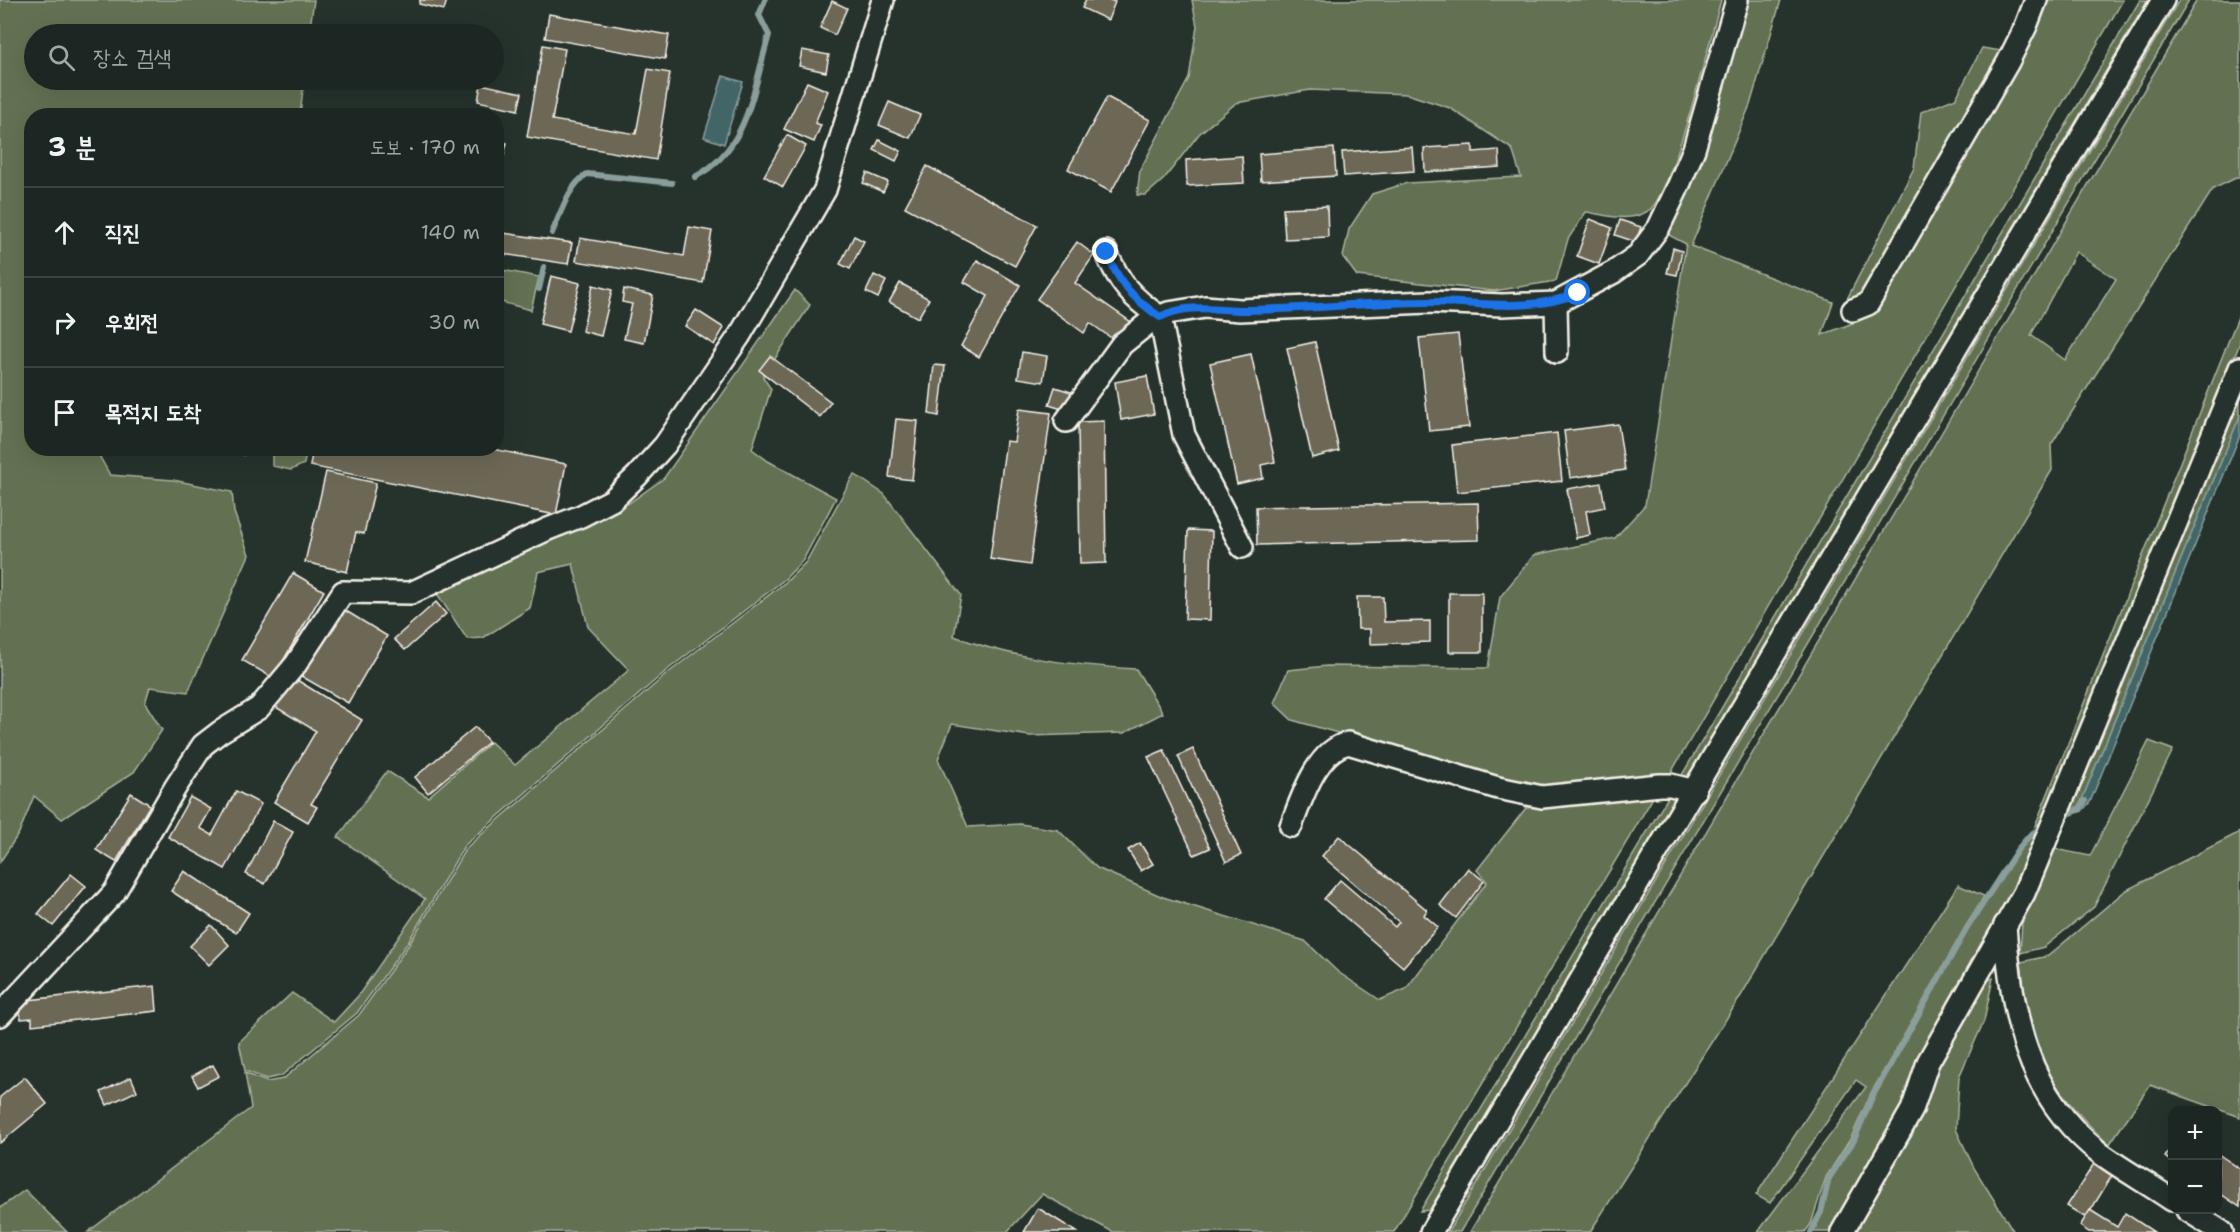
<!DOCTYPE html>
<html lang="ko">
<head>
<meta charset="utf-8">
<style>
  :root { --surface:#1c2622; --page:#252e2a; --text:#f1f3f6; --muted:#a0a5a5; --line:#3a4340 }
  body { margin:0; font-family:"Shantell Sans","Poor Story",sans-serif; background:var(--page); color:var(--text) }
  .controls { position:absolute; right:18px; bottom:18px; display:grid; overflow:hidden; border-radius:12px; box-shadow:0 6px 24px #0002 }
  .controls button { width:54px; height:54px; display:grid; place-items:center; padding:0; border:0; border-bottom:2px solid var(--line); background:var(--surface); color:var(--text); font:30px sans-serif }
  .stop { position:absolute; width:18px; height:18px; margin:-14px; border:4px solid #1a73e8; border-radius:50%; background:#fff }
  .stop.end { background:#1a73e8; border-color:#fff; box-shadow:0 2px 6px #0008 }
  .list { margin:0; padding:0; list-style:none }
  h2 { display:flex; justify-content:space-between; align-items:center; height:78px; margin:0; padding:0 24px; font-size:26px }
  h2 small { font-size:20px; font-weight:400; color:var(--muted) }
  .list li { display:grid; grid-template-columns:39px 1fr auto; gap:18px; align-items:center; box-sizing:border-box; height:90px; padding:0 24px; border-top:2px solid var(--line) }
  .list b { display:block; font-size:22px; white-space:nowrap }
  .list em { font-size:20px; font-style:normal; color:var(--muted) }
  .icon { flex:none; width:33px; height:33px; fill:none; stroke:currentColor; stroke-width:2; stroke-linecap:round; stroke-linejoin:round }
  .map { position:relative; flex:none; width:2240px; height:1232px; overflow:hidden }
  .search { position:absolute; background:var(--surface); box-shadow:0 6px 24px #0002; left:24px; top:24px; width:480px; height:66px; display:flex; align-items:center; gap:15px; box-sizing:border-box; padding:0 21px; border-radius:33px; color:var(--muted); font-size:22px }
  .panel { position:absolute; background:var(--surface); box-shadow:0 6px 24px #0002; left:24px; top:108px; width:480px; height:348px; border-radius:24px }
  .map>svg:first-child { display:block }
  .green { fill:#637152; stroke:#acb19d; stroke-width:1.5; fill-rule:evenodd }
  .water { fill:#436668; stroke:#8a9e9b; stroke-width:1.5 }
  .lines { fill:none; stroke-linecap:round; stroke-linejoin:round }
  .stream { stroke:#8a9e9b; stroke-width:6 }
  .building { fill:#6d6856; stroke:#f4f1e8; stroke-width:1.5 }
  .minor-casing { stroke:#f4f1e8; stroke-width:26 }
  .minor { stroke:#26332d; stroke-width:21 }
  .route { stroke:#1a73e8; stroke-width:8 }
</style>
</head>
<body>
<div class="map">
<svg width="2240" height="1232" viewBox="0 0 2240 1232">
  <rect width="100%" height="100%" fill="#26332d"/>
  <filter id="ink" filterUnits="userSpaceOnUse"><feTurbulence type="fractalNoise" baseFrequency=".0167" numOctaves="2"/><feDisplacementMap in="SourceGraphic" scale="12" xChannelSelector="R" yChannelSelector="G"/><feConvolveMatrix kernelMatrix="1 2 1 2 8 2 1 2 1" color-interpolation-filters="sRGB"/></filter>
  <g filter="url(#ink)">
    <g class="green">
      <path d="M 0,0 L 314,0 L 309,34 L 34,34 L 34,80 L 304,80 L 300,115 L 32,116 L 32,448 L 101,449 L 100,457 L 110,475 L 173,480 L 232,492 L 234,512 L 249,555 L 188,692 L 150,687 L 145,703 L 162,730 L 134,772 L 62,819 L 34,796 L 19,833 L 0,862 Z"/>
      <path d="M 1192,0 L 1721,0 C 1711,35 1672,197 1648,211 C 1628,223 1607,215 1586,212 L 1568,239 L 1556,281 L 1494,291 L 1357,276 L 1343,257 L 1349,229 L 1372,194 L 1407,183 L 1521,177 L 1512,149 L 1450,108 L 1407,94 L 1310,90 L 1236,103 L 1199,134 L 1164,179 L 1146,195 L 1137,195 L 1140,170 L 1189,78 L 1197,26 Z"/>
      <path d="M 1747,0 L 1781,0 L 1750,105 L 1691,246 L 1833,302 L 1822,335 L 1858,321 L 1873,310 L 2042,0 L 2123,0 L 1669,776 L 1603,788 L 1525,786 L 1292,720 L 1274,703 L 1288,670 L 1327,666 L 1488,668 L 1500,597 L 1534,555 L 1615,538 L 1645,505 L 1686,244 L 1663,232 Z"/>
      <path d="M 2140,0 L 2148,0 L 1688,777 L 1679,780 Z"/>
      <path d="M 2179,0 L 2189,0 L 1460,1232 L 1448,1232 Z"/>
      <path d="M 2197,0 L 2240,0 L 2240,176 L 2213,189 L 2051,445 L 2052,470 L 1739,999 L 1590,1232 L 1470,1232 ZM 2076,252 L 2116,279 L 2065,360 L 2031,335 Z"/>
      <path d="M 1982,48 L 2002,51 L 1862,298 L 1846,301 L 1914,168 L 1921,112 L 1956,98 Z"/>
      <path d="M 497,269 L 539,277 L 531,310 L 497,301 Z"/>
      <path d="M 795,290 L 810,305 L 763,377 L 771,389 L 752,449 L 768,461 L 836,498 L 803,560 L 785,579 L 666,671 L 464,846 L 408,942 L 357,1013 L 281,1076 L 267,1079 L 245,1071 L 239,1042 L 292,993 L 334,1022 L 358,996 L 425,899 L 338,837 L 387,771 L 428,797 L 491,742 L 515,765 L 629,670 L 588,627 L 573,564 L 538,572 L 530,608 L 483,638 L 467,639 L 436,592 L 629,503 L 664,478 Z"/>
      <path d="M 2240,312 L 2240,343 L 2051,816 L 2035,826 Z"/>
      <path d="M 2240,394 L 2240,416 L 2081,802 L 2082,811 L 2069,816 Z"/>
      <path d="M 272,449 L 307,449 L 304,464 L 291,470 L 272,466 Z"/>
      <path d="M 854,474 L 884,494 L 961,595 L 954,636 C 1013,659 1074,665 1136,669 L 1163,713 L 1124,733 L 1030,736 L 952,724 L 938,759 L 968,827 L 1020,824 L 1058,830 L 1097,868 L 1163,897 L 1305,941 L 1338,972 L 1380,1000 L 1406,989 L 1487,882 L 1477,870 L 1526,808 L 1657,791 L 1394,1232 L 1113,1232 L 1042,1194 L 1007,1232 L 88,1232 L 251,1108 L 245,1073 L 267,1082 L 283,1079 L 359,1015 L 410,943 L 466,848 L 668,673 L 787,581 L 806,562 Z"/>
      <path d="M 2149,741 L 2173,750 L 2094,907 L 2044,947 L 2020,953 L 2022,923 L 2055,849 L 2090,856 Z"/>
      <path d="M 1668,797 L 1677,798 L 1430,1210 L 1420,1211 Z"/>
      <path d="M 2049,825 L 1913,1091 L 1832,1232 L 1813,1232 L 1822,1213 L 1831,1178 L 1855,1141 L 1873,1097 L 1968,929 L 2019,850 L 2031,836 Z"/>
      <path d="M 2240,832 L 2240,1117 L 2150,1085 L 2109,1145 C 2045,1083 2029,1051 2021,962 L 2048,956 L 2125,891 Z"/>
      <path d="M 1958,885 L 1984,896 L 1871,1093 L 1851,1138 L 1826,1177 L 1811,1224 L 1805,1232 L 1758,1232 L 1866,1087 L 1856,1080 L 1770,1203 L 1756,1195 Z"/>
      <path d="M 1993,978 L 1984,1021 L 1959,1077 L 1956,1129 L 1974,1168 L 2014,1232 L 1851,1232 L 1913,1134 L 1930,1083 L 1973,987 Z"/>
      <path d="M 25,1190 L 67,1232 L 0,1232 L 0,1208 Z"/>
    </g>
    <g class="water">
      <path d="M 723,76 L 743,82 L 724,144 L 704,137 Z"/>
      <path d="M 2240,416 L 2240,435 L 2090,802 L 2082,811 L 2081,802 Z"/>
    </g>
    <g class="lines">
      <g class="stream">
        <path d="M 695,177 C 749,149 753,89 769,35 L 759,15 L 765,0"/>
        <path d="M 552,233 C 561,213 568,186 587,174 L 672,183"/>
        <path d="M 539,289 L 544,267"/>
        <path d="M 2063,816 L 2080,808 L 2085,801"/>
        <path d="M 1811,1232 L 1821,1212 L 1829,1178 L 1854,1140 L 1872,1097 L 1967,928 L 2018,849 L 2030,835 L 2045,825"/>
      </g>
    </g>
    <g class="building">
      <path d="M 420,0 L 447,0 L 444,10 L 419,4 Z"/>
      <path d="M 1086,0 L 1110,0 L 1115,2 L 1108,20 L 1082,8 Z"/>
      <path d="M 832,1 L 847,8 L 835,35 L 820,28 Z"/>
      <path d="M 549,14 L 669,35 L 665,59 L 545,38 Z"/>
      <path d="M 543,45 L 565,49 L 552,120 L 636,134 L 648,69 L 670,73 L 656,160 L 527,137 Z"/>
      <path d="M 802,50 L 829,55 L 826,72 L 799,66 Z"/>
      <path d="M 807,82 L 828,91 L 815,123 L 821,125 L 814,142 L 784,129 Z"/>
      <path d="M 481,84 L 522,93 L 518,110 L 478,101 Z"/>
      <path d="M 1107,97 L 1150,120 L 1111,192 L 1068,169 Z"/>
      <path d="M 889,102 L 920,115 L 910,138 L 879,125 Z"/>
      <path d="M 787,135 L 806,146 L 783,187 L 764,176 Z"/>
      <path d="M 496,140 L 507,143 L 496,185 Z"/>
      <path d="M 879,140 L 901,151 L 896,161 L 874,150 Z"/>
      <path d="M 1473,145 L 1473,152 L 1499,150 L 1500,167 L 1425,172 L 1424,148 Z"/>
      <path d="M 1412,147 L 1414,171 L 1344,176 L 1342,152 Z"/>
      <path d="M 1334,148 L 1336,176 L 1261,181 L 1259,154 Z"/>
      <path d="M 1242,156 L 1244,183 L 1187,186 L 1186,160 Z"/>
      <path d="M 927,166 L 1037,225 L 1015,266 L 905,207 Z"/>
      <path d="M 867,173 L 888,182 L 883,192 L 863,183 Z"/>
      <path d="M 1327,206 L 1328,237 L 1285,239 L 1283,208 Z"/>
      <path d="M 1590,219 L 1612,228 L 1599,264 L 1577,256 Z"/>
      <path d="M 1620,220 L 1641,227 L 1636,242 L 1615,235 Z"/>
      <path d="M 689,227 L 712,231 L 703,283 L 576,261 L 580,238 L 684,256 Z"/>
      <path d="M 496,232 L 572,243 L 568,264 L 496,253 Z"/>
      <path d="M 854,236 L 864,241 L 850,269 L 840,264 Z"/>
      <path d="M 1077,242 L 1094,255 L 1075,283 L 1131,322 L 1117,342 L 1090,323 L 1084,333 L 1037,299 Z"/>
      <path d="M 1673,248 L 1682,251 L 1677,275 L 1667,273 Z"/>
      <path d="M 977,260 L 1020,285 L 979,357 L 961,346 L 988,296 L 964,282 Z"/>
      <path d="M 874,275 L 886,281 L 878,298 L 866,292 Z"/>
      <path d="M 551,276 L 580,283 L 568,331 L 540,324 Z"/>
      <path d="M 900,283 L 929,299 L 918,318 L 889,302 Z"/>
      <path d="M 593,285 L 612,290 L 601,336 L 582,331 Z"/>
      <path d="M 624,289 L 653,295 L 644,343 L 624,339 L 632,304 L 622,302 Z"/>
      <path d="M 696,310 L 724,328 L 714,345 L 685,326 Z"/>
      <path d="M 1458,334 L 1469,427 L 1429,431 L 1419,338 Z"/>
      <path d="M 1315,342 L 1339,451 L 1312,458 L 1287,348 Z"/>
      <path d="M 1022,352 L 1047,356 L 1043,382 L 1018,378 Z"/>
      <path d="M 1251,354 L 1275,462 L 1261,465 L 1263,478 L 1237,484 L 1210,363 Z"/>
      <path d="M 770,356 L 831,402 L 820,417 L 759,370 Z"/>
      <path d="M 934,365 L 945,366 L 939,416 L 929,414 Z"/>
      <path d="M 1147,376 L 1154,414 L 1121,420 L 1115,382 Z"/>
      <path d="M 1055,387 L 1071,392 L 1065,410 L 1049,405 Z"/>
      <path d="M 1019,409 L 1051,413 L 1030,565 L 990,559 L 1006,441 L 1014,442 Z"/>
      <path d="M 896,419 L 918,421 L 912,480 L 889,477 Z"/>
      <path d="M 1104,421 L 1106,563 L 1080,564 L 1078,422 Z"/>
      <path d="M 1618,424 L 1625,470 L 1570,478 L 1564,431 Z"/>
      <path d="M 1557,433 L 1562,481 L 1457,492 L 1452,445 Z"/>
      <path d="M 226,448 L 246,448 L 244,455 Z"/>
      <path d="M 313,448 L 488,448 L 566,464 L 556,515 L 310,466 Z"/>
      <path d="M 326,472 L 376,483 L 364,534 L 356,532 L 347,572 L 305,562 Z"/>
      <path d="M 1601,483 L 1605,507 L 1586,511 L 1590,535 L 1576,538 L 1567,489 Z"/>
      <path d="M 1478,503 L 1479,540 L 1257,545 L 1256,507 Z"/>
      <path d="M 1188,530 L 1212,531 L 1210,620 L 1185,619 Z"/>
      <path d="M 293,573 L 324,591 L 273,678 L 242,660 Z"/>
      <rect x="1449" y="593" width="33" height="59"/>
      <path d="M 1357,597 L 1383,597 L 1384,622 L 1430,621 L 1430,642 L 1370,644 L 1370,629 L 1358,629 Z"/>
      <path d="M 436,602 L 446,614 L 405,650 L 394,639 Z"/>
      <path d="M 341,608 L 387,636 L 348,703 L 301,676 Z"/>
      <path d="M 292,677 L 362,720 L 311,804 L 317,807 L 308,822 L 274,802 L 316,731 L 274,706 Z"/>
      <path d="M 475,727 L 489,742 L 428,793 L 415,777 Z"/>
      <path d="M 1193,749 L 1241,855 L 1226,862 L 1178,756 Z"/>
      <path d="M 1164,750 L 1210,848 L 1194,855 L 1148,757 Z"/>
      <path d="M 236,791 L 261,804 L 225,869 L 168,837 L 190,797 L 211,809 L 200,828 L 212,835 Z"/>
      <path d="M 131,793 L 150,805 L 116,862 L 96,850 Z"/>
      <path d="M 273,821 L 293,832 L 265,884 L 246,874 Z"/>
      <path d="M 1339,836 L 1427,910 L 1424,915 L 1438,927 L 1403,967 L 1324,899 L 1340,880 L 1395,927 L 1399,922 L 1322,856 Z"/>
      <path d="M 1140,843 L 1153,864 L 1141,871 L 1128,850 Z"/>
      <path d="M 1468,868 L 1484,881 L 1456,918 L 1440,905 Z"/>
      <path d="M 184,871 L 249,913 L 236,933 L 171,891 Z"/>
      <path d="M 71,874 L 86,886 L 53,926 L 38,914 Z"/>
      <path d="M 211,925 L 229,945 L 209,965 L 190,946 Z"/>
      <path d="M 155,986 L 157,1011 L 32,1025 L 32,1018 L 21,1019 L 19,1001 Z"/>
      <path d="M 213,1065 L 219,1076 L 198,1087 L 192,1076 Z"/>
      <path d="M 25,1077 L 47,1104 L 0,1143 L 0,1097 Z"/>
      <path d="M 131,1077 L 137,1091 L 107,1105 L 101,1092 Z"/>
      <path d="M 2172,1146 L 2172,1162 L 2165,1157 Z"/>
      <path d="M 2218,1154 L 2240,1169 L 2240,1207 L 2218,1192 Z"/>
      <path d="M 2095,1162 L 2113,1174 L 2086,1218 L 2067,1206 Z"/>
      <path d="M 1038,1208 L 1077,1232 L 1024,1232 Z"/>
      <path d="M 2090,1210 L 2117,1227 L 2125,1213 L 2154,1232 L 2089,1232 L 2080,1226 Z"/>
    </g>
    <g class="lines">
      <g class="minor-casing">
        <g id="minor">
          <path d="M 1106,252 C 1120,284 1131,297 1160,317 L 1184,435 L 1242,547"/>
          <path d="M 1556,303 L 1557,352"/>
          <path d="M 1853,310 L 1868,304 L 2008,62 L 2026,26 L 2036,0"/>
          <path d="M 1066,421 L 1122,344 L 1147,324 L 1168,313 L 1205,307 L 1240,310 L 1429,302 L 1502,305 L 1556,303 L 1614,272 L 1638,255 L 1659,227 L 1678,187 L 1694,149 L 1737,0"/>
          <path d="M 1291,826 C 1302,798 1316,751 1348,743 L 1498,788 L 1542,797 L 1660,785 L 1671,785 L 1695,791"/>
          <path d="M 2005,925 C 2011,1013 2026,1096 2100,1153 C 2123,1170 2149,1184 2172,1200"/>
          <path d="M 0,1015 L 114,893 L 175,788 L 203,745 L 220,732 L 259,708 L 296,664 L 343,592 L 411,593 L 548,529 L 581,516 L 612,500 L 637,476 L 665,445 L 740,335 L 825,190 L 883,0"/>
          <path d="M 2187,1210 L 2222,1232"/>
          <path d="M 1431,1232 L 2163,0"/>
          <path d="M 1842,1232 L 1912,1110 L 1928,1062 L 2024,893 L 2240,368"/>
        </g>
      </g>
      <use href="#minor" class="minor"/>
    </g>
  </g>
  <g class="lines" filter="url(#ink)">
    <path class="route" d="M 1106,252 C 1120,284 1131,297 1160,317 C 1185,304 1213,309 1241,310 C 1303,310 1366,302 1429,302 C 1479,302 1531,313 1578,293"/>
  </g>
</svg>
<div class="controls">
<button>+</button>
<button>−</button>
</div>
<div class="stop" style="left:1578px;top:293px"></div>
<div class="stop end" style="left:1106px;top:252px"></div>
<div class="search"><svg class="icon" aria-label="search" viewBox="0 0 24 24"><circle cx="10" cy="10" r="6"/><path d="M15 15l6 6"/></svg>장소 검색</div>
<section class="panel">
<h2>3 분<small>도보 · 170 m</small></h2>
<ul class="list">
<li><svg class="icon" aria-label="ahead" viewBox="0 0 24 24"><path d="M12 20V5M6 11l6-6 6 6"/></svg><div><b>직진</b></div><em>140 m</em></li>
<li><svg class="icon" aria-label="right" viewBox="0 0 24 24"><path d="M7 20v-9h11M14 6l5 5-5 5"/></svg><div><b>우회전</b></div><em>30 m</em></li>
<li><svg class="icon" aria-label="arrive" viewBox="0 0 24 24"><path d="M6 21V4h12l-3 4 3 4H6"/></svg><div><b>목적지 도착</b></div></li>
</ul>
</section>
</div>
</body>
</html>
